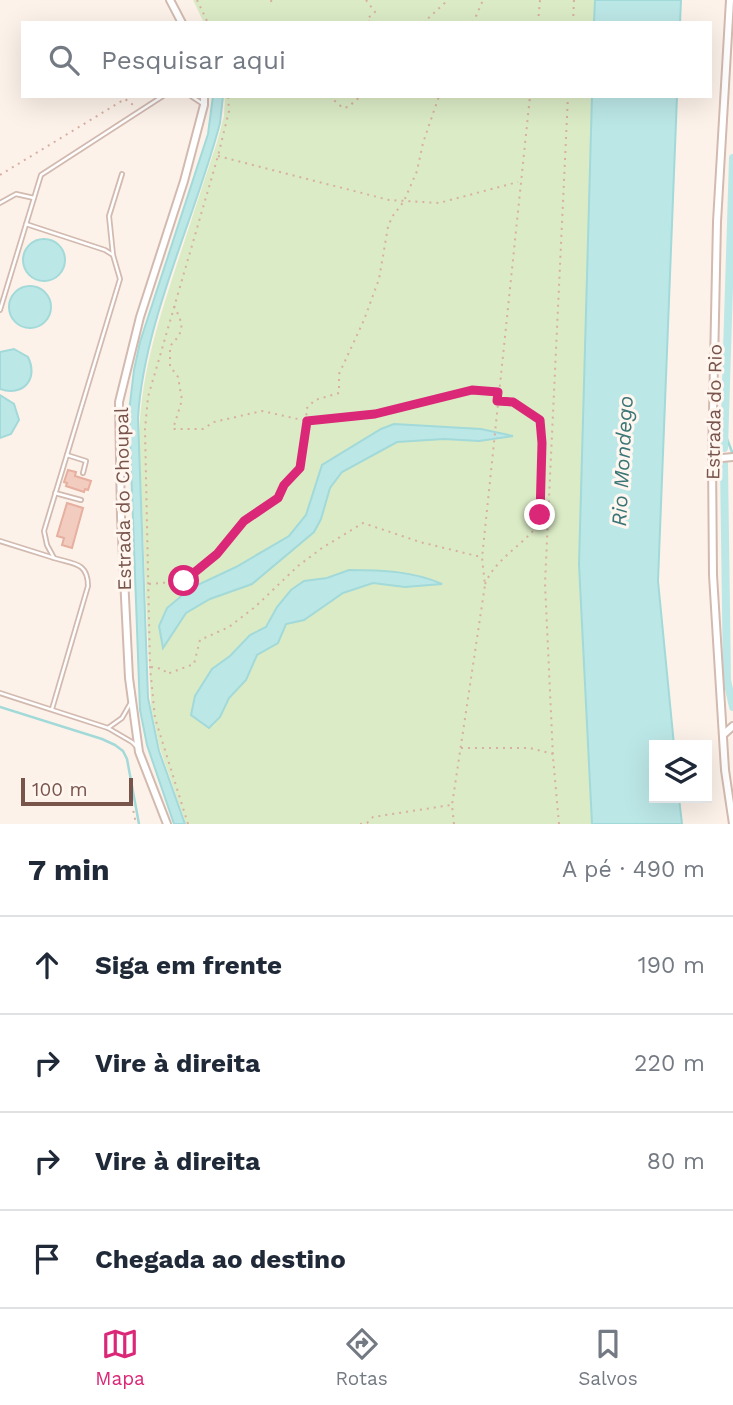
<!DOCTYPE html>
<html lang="pt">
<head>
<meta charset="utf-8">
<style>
  :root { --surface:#fff; --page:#f2f2f3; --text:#1f2937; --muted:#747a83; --line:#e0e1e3; --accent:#db2777 }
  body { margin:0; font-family:"Work Sans",sans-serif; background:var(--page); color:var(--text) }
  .controls { position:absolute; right:21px; bottom:21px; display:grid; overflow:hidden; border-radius:0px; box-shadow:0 7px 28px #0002 }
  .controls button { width:63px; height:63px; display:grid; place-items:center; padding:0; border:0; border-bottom:2px solid var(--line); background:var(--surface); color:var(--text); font:35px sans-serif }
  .scale { position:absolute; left:21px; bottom:18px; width:112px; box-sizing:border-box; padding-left:7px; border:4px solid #78544b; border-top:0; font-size:19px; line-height:24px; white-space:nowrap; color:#78544b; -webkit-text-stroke:5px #fff6f0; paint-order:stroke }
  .stop { position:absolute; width:21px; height:21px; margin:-16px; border:5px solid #db2777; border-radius:50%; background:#fff }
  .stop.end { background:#db2777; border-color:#fff; box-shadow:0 2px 7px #0008 }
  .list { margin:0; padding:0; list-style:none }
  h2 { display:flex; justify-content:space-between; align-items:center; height:91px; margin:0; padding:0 28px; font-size:30px }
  h2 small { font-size:23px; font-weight:400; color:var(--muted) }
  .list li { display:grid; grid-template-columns:46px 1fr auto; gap:21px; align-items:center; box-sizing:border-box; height:98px; padding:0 28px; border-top:2px solid var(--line) }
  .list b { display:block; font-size:26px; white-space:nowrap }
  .list em { font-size:23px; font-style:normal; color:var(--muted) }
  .icon { flex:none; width:38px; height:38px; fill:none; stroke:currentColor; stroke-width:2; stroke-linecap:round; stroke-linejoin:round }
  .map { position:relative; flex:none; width:733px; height:824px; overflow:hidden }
  .search { position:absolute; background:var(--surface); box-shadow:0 7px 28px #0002; left:21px; right:21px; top:21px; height:77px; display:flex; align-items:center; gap:18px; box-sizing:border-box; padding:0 24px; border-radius:0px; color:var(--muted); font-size:26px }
  .sheet { height:483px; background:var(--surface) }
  nav { display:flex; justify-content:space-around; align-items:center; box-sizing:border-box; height:98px; border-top:2px solid var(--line); background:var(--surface); font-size:19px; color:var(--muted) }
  nav a { display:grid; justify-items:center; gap:4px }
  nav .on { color:var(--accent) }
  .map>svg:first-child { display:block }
  .green { fill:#dbebc6 }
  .water { fill:#bce7e7; stroke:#a2d9d9; stroke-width:2 }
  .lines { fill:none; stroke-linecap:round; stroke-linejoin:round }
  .stream { stroke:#a2d9d9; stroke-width:2.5 }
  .canal { stroke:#bce7e7; stroke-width:8 }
  .building { fill:#f3ccc0; stroke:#e6afa0; stroke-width:2 }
  .lane-casing { stroke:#d2bab0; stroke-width:6 }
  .street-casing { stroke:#d2bab0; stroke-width:10 }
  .path { stroke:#d8afa2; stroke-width:2; stroke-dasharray:2 5; stroke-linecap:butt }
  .lane { stroke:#fff; stroke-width:2.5 }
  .street { stroke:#fff; stroke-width:6 }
  .route { stroke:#db2777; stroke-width:9 }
  .labels { text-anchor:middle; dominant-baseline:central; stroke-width:6; stroke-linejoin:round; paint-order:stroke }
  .street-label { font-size:19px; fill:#78544b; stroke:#fff6f0 }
  .water-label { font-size:21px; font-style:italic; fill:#3b7676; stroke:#fff6f0 }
</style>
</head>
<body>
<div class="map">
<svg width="733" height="824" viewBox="0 0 733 824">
  <rect width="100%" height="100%" fill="#fdf2e9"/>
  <g class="green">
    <path d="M 193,0 L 595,0 L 594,23 L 204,23 Z"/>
    <path d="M 225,96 L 592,96 L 579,564 L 592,824 L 186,824 L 160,749 L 151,707 L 139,442 C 140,379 156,328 175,270 C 189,227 203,185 217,142 L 224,116 Z"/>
  </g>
  <g class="water">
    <path d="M 595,0 L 681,0 L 680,23 L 594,23 Z"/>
    <path d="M 213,96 L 223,96 L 220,123 C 195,219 144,320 138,418 L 148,698 L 159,751 L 185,824 L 174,824 L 147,745 L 140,710 L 129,412 L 134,370 L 140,342 L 208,134 Z"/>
    <path d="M 592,96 L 677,96 L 658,581 L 674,745 L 654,745 L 654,798 L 679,798 L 682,824 L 592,824 L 579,564 Z"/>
    <circle cx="44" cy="260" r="21"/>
    <circle cx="30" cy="307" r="21"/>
    <path d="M 14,349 L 28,357 C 39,379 23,397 0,389 L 0,352 Z"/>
    <path d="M 0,395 L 14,404 L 19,420 L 11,434 L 0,438 Z"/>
    <path d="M 394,424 L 481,429 L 513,436 L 479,441 L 444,439 L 397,442 L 342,472 L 330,488 L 321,519 L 314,532 L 252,584 L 210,599 L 186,613 L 163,648 L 159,626 L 167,608 L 191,588 L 236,567 L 289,536 L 306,515 L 322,465 L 381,429 Z"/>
    <path d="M 349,570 C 381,570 413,571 442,584 L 405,587 L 373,583 L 343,593 L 304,620 L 286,624 L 278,643 L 257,655 L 246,680 L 229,698 L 220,717 L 209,728 L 191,715 L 195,696 L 212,669 L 230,656 L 250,635 L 266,627 L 277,607 L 291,590 L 304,581 L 327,578 Z"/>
  </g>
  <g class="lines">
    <g class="stream">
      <path d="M 724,431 L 732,452"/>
      <path d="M 0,707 L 102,739 L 115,745 L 123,751 L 127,759 L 139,824"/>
    </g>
    <g class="canal">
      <path d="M 724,448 L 733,158"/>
      <path d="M 724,464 L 727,680 L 733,707"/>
    </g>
  </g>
  <g class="building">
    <path d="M 68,470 L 76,472 L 75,476 L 91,481 L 88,490 L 85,489 L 84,492 L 66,486 L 67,483 L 64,482 Z"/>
    <path d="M 67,503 L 83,508 L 72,548 L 62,545 L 64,538 L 57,536 Z"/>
  </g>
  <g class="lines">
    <g class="lane-casing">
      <g id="lane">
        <path d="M 191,96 L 203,104"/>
        <path d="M 0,203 L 16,194 L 34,198"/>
        <path d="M 26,224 L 105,250 L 113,255 L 120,279 L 44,531 L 47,545 L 54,558 C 73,564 88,562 88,586 L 52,709"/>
        <path d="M 113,255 L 109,216 L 122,174"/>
        <path d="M 0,310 L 41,175 L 163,96"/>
        <path d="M 67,455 L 86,461 L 83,473"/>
        <path d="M 55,493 L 81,500"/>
        <path d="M 0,541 L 54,558"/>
        <path d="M 0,693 L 108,728"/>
        <path d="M 130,704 L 122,718 L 108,728 L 132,742 L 136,746"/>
      </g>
    </g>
    <g class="street-casing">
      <g id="street">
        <path d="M 170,0 L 182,23"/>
        <path d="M 730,0 L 717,222 L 712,459 L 713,575 L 725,770 L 733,824"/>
        <path d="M 712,459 L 733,457"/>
        <path d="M 724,734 L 733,726"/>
        <path d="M 167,824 L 139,752 L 129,678 L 121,517 L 119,402 L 140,317 L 184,181 L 204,105 L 204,96"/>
      </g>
    </g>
    <g class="path">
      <path d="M 197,0 L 208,23"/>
      <path d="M 271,0 L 272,4"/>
      <path d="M 366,0 L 375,12 L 367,19 L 370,23"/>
      <path d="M 423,23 L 448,0"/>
      <path d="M 473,23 L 483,0"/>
      <path d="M 538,23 L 540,0"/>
      <path d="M 573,23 L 574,0"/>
      <path d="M 329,96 L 343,108 L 348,107 L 361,96"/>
      <path d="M 218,156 L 389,200 L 439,203 L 518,182"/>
      <path d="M 0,175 L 125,99 L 136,107"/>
      <path d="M 174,306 C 183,324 186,330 170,346 L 170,366 L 178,377 L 182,400 L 173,429 L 203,429 L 214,422 L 262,411 L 307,421 L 375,414 L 472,389 L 497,392"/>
      <path d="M 149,584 L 184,581 L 217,554 L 244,521 L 277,498 L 284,485 L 300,468 L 307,421 L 306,409 L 315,400 L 339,393 L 339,374 L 364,320 L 379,279 L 388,227 L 392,217 L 404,201 L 417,171 L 423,143 L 439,96"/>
      <path d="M 485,584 C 494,562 516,549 532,532 C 546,516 542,443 540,420 L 513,402 L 498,401"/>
      <path d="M 151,667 L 163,669 L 167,674 L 194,664 L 200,640 L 229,627 L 255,607 L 298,566 L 322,548 L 363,523 L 420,542 L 481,557"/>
      <path d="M 461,748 L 530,748 L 553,754"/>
      <path d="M 132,804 L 136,824"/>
      <path d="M 188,824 L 155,718 L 150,667 L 145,429 L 148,397 L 218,156 L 229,111 L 228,96"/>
      <path d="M 360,824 L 367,823 L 373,817 L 451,805"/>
      <path d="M 454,824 L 452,805 L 485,585 L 482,558 L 530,96"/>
      <path d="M 559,824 L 553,757 L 545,583 L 568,96"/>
    </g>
    <use href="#lane" class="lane"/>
    <use href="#street" class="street"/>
  </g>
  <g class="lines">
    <path class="route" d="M 184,581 L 217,554 L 244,521 L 278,498 L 284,485 L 300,468 L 307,421 L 375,414 L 472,390 L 498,392 L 497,401 L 513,402 L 540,420 L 542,443 L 540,515"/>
  </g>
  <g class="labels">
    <g class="street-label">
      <text transform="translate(714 412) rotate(-89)">Estrada do Rio</text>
      <text transform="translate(123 499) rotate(-91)">Estrada do Choupal</text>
    </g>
    <g class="water-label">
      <text transform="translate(622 461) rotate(-87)">Rio Mondego</text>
    </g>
  </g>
</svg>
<div class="controls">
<button><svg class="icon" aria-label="layers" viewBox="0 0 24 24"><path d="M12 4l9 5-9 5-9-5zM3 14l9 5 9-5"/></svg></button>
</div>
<div class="scale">100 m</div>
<div class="stop" style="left:184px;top:581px"></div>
<div class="stop end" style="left:540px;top:515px"></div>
<div class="search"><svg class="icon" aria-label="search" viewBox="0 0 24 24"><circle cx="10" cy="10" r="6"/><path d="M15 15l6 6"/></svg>Pesquisar aqui</div>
</div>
<section class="sheet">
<h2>7 min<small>A pé · 490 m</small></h2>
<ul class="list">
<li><svg class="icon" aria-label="ahead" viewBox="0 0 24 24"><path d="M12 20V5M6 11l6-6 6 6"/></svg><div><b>Siga em frente</b></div><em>190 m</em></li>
<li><svg class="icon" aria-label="right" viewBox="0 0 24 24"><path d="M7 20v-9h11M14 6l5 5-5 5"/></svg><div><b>Vire à direita</b></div><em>220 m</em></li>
<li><svg class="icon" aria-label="right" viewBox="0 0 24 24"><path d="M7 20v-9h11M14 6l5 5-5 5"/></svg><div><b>Vire à direita</b></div><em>80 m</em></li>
<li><svg class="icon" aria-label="arrive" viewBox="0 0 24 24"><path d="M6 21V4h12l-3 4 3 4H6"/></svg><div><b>Chegada ao destino</b></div></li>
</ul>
</section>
<nav>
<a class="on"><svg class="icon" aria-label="map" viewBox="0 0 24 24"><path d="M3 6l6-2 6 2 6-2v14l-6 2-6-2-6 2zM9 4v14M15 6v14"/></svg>Mapa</a>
<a><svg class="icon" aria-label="directions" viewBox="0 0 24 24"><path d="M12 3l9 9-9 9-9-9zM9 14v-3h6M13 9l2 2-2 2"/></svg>Rotas</a>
<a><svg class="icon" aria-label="saved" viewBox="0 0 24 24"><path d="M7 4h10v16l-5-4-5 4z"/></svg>Salvos</a>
</nav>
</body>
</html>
